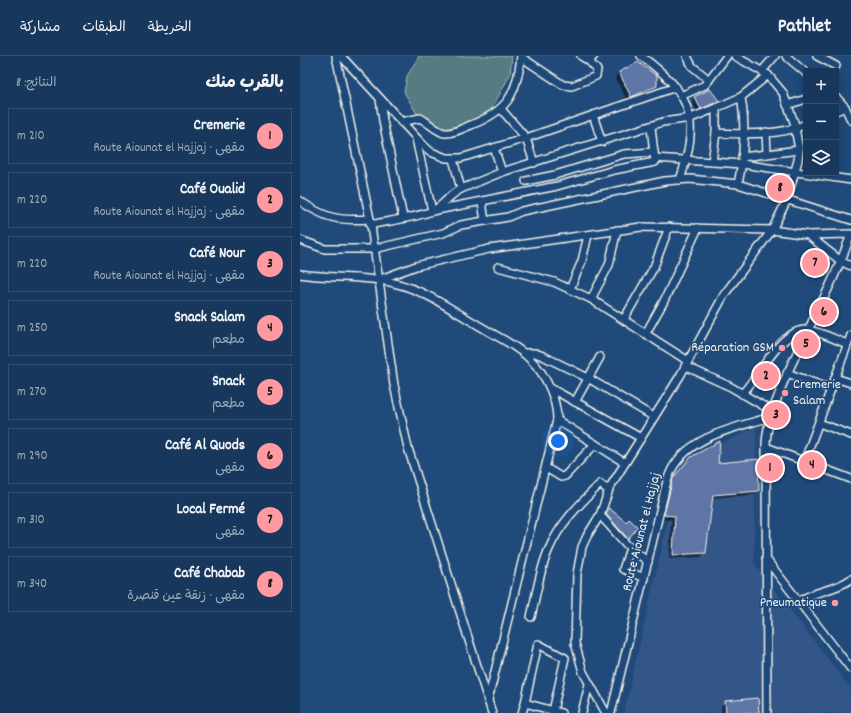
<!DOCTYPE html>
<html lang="ar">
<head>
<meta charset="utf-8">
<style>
  :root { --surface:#17385c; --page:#244365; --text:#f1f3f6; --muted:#9eacbb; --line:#365272; --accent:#ff9aa2 }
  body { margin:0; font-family:Dekko,"Playpen Sans Arabic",sans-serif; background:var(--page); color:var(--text); direction:rtl }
  .controls { position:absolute; right:12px; top:12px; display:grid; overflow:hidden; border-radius:0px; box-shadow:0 2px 10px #0003 }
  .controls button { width:36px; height:36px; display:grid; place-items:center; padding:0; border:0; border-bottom:1px solid var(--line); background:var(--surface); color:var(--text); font:20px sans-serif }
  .you { position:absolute; left:258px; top:385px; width:14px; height:14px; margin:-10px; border:3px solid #fff; border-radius:50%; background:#1a73e8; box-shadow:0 0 0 6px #1a73e833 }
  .badge { display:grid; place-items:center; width:26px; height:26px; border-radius:50%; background:var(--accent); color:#111; font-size:13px; font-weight:700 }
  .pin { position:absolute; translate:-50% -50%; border:2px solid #fff; box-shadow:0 1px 4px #0006 }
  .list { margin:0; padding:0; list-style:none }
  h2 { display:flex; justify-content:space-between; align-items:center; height:52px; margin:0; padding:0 16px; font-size:17px }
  h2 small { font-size:13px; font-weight:400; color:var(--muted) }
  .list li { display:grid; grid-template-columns:26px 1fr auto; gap:12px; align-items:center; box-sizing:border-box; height:56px; margin:0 8px 8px; padding:0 8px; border:1px solid var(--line); border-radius:0px }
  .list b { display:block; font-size:15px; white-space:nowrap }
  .list p { margin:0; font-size:13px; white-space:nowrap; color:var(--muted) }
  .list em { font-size:13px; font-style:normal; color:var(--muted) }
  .icon { flex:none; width:22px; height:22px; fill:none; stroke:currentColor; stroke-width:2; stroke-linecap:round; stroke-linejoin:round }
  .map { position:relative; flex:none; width:551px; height:657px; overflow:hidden; direction:ltr }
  header { display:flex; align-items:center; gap:24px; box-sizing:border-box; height:56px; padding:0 20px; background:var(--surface); border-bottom:1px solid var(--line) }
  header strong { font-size:19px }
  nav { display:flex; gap:22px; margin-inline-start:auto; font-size:14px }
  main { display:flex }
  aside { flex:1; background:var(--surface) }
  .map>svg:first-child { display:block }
  .built { fill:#325787 }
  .green { fill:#567c82; stroke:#a5b6b5 }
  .shadow { fill:#0007 }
  .building { fill:#5f75a6; stroke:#f4f1e8 }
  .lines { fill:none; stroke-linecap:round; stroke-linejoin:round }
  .minor-casing { stroke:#f4f1e8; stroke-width:10 }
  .minor { stroke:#1f4a7a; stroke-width:7 }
  .poi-dot { fill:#ff9aa2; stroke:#1f4a7a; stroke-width:1.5 }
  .labels { text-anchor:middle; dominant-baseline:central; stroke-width:3.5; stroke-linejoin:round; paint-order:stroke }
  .poi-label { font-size:14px; fill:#f4f1e8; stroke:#1f4a7a; text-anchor:end }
  .street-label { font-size:14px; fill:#f4f1e8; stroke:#1f4a7a }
</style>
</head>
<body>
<header>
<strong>Pathlet</strong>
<nav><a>الخريطة</a><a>الطبقات</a><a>مشاركة</a></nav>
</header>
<main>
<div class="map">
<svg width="551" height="657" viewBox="0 0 551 657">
  <rect width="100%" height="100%" fill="#1f4a7a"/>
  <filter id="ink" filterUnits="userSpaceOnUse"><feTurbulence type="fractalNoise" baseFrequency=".025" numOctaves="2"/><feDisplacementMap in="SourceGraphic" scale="8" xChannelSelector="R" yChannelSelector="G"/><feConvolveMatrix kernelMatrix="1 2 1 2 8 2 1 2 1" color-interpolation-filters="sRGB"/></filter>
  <g filter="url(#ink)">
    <path class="built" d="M 456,371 L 454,507 L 551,633 L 551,657 L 324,657 L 381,407 Z"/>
    <path class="green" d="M 119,0 L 212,0 L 210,19 L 191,54 L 165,69 L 139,76 L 120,63 L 104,36 L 107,20 Z"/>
    <g class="shadow">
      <path d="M 337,7 L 356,30 L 352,34 L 327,44 L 315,21 Z"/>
      <path d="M 395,42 L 418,45 L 397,55 L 392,45 Z"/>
      <path d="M 387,406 L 417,408 L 458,435 L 453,439 L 412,442 L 405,496 L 401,501 L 369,503 L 371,464 L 360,463 L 370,426 Z"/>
      <path d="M 309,453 L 328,483 L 325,485 L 303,462 Z"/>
      <path d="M 426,646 L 458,657 L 421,657 L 421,651 Z"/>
    </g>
    <g class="building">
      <path d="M 338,6 L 357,20 L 357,30 L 331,41 L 319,16 Z"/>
      <path d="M 410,33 L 419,45 L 401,53 L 394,41 Z"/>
      <path d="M 420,385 L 418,407 L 458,403 L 459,435 L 413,439 L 406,497 L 373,499 L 375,460 L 364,459 L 373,422 L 391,401 Z"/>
      <path d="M 309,452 L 326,466 L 329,463 L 338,471 L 328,483 L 306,458 Z"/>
      <path d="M 458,642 L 459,657 L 426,657 L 425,645 Z"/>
    </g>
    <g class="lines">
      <g class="minor-casing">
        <g id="minor">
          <path d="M 36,0 L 70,163 L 94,329 L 108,392 L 192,657"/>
          <path d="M 41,0 L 124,90 L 131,96 L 146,102 L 161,102 L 226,82 L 376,31"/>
          <path d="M 281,0 L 289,5 L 294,0"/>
          <path d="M 341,0 C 393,38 400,63 380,124"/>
          <path d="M 387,0 L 392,10 L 409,24"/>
          <path d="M 486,0 L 506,17"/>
          <path d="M 517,0 L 536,10"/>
          <path d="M 221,1 L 263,29 L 272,30 L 296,20 L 297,14 L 289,5"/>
          <path d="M 462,15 L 475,0"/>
          <path d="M 381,40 L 405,29 L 427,0"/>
          <path d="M 536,41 L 545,51 L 551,64"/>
          <path d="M 80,43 L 83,65 L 103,162"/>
          <path d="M 487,49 L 506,43"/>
          <path d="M 201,53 L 226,82 L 234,107"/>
          <path d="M 536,55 L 545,51"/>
          <path d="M 293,59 L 302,86"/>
          <path d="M 101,66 L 120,62 C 128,66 136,75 144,77 C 153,78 163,72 171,69 C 207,55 217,39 221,0"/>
          <path d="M 466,76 L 467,98"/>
          <path d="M 416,77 C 443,78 481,80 506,68"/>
          <path d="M 116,83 L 132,155 L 257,130 L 314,114 L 355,106 L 351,71"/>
          <path d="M 194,92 L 202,116"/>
          <path d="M 442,101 L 499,94"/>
          <path d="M 355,102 L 442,108 L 551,124"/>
          <path d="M 412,106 L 416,77 L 416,52"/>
          <path d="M 226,125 L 255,119 L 324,98 L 354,96"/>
          <path d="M 438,128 C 444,100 446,70 441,41"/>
          <path d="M 161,133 L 202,116 L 363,66 L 391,62 L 416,52 L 441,41 L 468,19"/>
          <path d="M 0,145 C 26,163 39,165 70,163"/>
          <path d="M 182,146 L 185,165"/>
          <path d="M 70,169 C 88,165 115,162 132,155 C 144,150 148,139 161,133 L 153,103"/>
          <path d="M 508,179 L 542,206 L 551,210"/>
          <path d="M 0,184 L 25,193 L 74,193 L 143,177 L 161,169 L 208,161 L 222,155 L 365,125 L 390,123 L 438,128 L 551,164"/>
          <path d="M 198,211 L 254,226 L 291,243 L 388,305"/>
          <path d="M 0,218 C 31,223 63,219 94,227 C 125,234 155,256 183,272 C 199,282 218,290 231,304 C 246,319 257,343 257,364 L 188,644"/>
          <path d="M 78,224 L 116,210 L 189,193 L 341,171 L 472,174 L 508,179 L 551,178 C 533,231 503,279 482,330 C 474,351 466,369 466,391 L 467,657"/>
          <path d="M 270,233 L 282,205 L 288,179"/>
          <path d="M 291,243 L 309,209 L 317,174"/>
          <path d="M 324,263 L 354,211 L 369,171"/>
          <path d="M 346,277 L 364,245 L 398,172"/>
          <path d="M 224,297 L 235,297 L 243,300 L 288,322 L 354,361"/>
          <path d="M 385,310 L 431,331 L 472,355"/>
          <path d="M 487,317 L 531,333"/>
          <path d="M 535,322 L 551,327"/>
          <path d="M 250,332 L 341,382"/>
          <path d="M 442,338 C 457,323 482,272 506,274 C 517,274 536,284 547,288"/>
          <path d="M 275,346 L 300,301"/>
          <path d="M 257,364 L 325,407"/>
          <path d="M 519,367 L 551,379"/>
          <path d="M 466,391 L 551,423"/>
          <path d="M 504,406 L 551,279"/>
          <path d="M 246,412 L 261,421 L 265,420 L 295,388"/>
          <path d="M 300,459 L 326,488 L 348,506"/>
          <path d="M 330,492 L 323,513 L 344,522"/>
          <path d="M 466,503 L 551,613"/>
          <path d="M 499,545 C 516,534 535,535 551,523"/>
          <path d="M 231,561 C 236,540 240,512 249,493 C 260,467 280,448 300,428 L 308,434"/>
          <path d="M 222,657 L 225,647"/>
          <path d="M 253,657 L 253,655 L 265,602 L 238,588 L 225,647 L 261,657"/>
          <path d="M 282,657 L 289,628"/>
          <path d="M 306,657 L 283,616 L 275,587 L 277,518 L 282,491 L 287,480 L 300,459 L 310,431 L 380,320 L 424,239 L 472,174 L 487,144 L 498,104 L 499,94 L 494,66 L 483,37 L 468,19 L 435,0"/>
          <path d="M 311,657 L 363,442 C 365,432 367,422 372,413 C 391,379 436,372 470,361"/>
        </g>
      </g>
      <use href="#minor" class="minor"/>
    </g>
  </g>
  <g class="poi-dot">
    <circle cx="482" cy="292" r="4"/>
    <circle cx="485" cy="337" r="4"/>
    <circle cx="535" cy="547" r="4"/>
  </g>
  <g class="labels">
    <g class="poi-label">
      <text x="474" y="292">Réparation GSM</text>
      <text x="493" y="329" text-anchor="start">Cremerie<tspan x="493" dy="16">Salam</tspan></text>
      <text x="527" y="547">Pneumatique</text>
    </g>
    <g class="street-label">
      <text transform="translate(342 476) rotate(-76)">Route Aiounat el Hajjaj</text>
    </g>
  </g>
</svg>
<div class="controls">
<button>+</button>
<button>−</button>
<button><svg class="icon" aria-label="layers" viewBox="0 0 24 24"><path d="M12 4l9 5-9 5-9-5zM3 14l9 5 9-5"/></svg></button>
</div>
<div class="you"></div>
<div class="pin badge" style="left:470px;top:412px">1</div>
<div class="pin badge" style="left:466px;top:320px">2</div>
<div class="pin badge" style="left:476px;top:359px">3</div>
<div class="pin badge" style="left:512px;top:409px">4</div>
<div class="pin badge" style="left:506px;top:288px">5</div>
<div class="pin badge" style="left:524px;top:256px">6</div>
<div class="pin badge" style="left:515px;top:207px">7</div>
<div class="pin badge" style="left:480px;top:132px">8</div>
</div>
<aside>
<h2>بالقرب منك<small>النتائج: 8</small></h2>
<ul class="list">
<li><span class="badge">1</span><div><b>Cremerie</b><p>مقهى · Route Aiounat el Hajjaj</p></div><em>210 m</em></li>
<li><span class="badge">2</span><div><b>Café Oualid</b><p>مقهى · Route Aiounat el Hajjaj</p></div><em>220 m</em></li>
<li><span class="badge">3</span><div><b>Café Nour</b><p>مقهى · Route Aiounat el Hajjaj</p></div><em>220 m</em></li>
<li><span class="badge">4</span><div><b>Snack Salam</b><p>مطعم</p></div><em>250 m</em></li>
<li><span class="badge">5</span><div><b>Snack</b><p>مطعم</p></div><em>270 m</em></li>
<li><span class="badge">6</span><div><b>Café Al Quods</b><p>مقهى</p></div><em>290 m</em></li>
<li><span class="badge">7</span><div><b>Local Fermé</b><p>مقهى</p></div><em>310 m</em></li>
<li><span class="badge">8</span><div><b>Café Chabab</b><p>مقهى · زنقة عين قنصرة</p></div><em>340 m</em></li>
</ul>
</aside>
</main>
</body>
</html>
